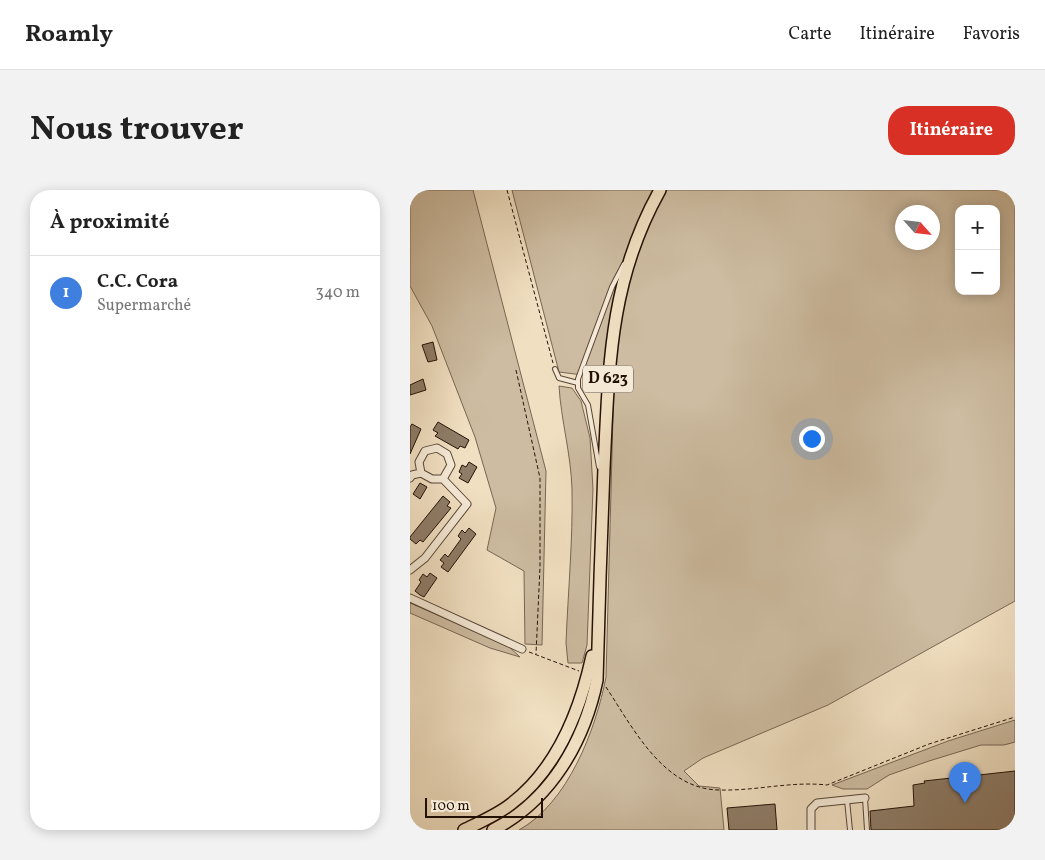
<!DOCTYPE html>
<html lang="fr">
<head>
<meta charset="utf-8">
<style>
  :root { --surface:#fff; --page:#f2f2f2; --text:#222; --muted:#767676; --line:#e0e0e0; --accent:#d93025 }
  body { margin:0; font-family:Vollkorn,serif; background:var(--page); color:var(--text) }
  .controls { position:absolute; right:15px; top:15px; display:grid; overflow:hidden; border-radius:10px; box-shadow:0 2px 12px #0003 }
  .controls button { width:45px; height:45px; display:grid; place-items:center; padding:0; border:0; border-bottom:1px solid var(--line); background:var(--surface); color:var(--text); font:25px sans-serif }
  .compass { position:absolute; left:485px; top:15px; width:45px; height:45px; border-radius:50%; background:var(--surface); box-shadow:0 2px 12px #0003; rotate:117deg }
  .scale { position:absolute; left:15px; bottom:12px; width:118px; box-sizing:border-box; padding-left:5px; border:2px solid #241106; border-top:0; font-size:14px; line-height:18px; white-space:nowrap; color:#241106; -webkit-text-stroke:4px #f5ead7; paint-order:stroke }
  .you { position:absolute; left:401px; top:248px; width:18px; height:18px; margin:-12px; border:4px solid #fff; border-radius:50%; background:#1a73e8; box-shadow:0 0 0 8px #1a73e833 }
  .badge { display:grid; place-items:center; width:32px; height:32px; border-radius:50%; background:var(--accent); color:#fff; font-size:16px; font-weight:700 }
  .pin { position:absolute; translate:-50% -41px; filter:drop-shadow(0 1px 2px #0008) }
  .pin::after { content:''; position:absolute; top:26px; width:18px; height:15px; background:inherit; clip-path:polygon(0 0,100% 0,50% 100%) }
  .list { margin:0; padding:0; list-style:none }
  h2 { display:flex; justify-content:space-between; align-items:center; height:65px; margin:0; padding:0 20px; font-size:21px }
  h2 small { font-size:16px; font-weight:400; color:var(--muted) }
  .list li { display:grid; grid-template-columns:32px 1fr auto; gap:15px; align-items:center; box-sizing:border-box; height:75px; padding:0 20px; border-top:1px solid var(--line) }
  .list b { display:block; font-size:19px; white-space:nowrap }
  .list p { margin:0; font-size:16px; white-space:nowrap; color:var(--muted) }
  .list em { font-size:16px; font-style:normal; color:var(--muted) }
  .map { position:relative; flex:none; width:605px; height:640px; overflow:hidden; border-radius:20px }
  header { display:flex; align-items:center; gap:30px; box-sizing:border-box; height:70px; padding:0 25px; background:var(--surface); border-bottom:1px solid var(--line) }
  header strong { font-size:24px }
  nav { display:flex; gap:28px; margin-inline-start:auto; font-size:18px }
  .intro { display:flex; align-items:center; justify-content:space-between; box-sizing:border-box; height:120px; padding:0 30px }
  h1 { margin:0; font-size:35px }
  .button { padding:12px 22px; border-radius:20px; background:var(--accent); color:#fff; font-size:18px; font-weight:700 }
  main { display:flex; gap:30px; padding:0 30px }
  aside { flex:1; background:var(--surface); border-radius:20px; box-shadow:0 2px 12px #0003 }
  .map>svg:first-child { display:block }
  .green { fill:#cdbca1; stroke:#786654; fill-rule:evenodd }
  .building { fill:#8e7c67; stroke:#241106 }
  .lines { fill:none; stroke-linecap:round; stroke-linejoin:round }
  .lane-casing { stroke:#574435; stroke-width:6 }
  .street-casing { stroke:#574435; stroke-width:9 }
  .primary-casing { stroke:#241106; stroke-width:14 }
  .path { stroke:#241106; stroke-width:1; stroke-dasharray:4 2.5; stroke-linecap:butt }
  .lane { stroke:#f5ead7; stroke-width:4 }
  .street { stroke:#f5ead7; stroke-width:7 }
  .primary { stroke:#f0dfc1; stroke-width:11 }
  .labels { text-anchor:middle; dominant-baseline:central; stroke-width:5; stroke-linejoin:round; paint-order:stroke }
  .shield { fill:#f5ead7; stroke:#635245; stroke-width:1 }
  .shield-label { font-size:16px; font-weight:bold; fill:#241106 }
</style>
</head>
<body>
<header>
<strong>Roamly</strong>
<nav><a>Carte</a><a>Itinéraire</a><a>Favoris</a></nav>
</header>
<div class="intro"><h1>Nous trouver</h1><a class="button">Itinéraire</a></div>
<main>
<aside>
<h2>À proximité<small></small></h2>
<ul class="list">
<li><span class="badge" style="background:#3f7fe0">1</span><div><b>C.C. Cora</b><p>Supermarché</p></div><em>340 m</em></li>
</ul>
</aside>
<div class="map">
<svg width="605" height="640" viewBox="0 0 605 640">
  <rect width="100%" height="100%" fill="#f0dfc1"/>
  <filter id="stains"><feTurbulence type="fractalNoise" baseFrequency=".004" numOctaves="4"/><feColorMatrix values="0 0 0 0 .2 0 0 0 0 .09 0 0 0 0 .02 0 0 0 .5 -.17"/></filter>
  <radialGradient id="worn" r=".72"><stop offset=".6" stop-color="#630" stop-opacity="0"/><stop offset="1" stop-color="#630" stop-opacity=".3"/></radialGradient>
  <g class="green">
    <path d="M 0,0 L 63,0 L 136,281 L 132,455 L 115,454 L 114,381 L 77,360 L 86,318 L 65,247 L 22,136 L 0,96 Z"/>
    <path d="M 102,0 L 605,0 L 605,411 L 418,515 L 293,568 L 274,581 L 289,596 L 310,598 L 314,640 L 109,640 C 158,613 186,539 196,487 L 204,189 L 149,182 ZM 549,19 L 586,19 L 586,101 L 549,101 ZM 492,22 L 522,22 L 522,52 L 492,52 Z"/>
    <path d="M 149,196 L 162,198 L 171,211 L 180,248 L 183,299 L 177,455 L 172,473 L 158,473 L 156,453 C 158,402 163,350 162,299 C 161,264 151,230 149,196 Z"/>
    <path d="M 0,413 L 97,455 L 110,467 L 80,458 L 0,423 Z"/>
    <path d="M 605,530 L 605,552 L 594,555 L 571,555 L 519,571 L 479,585 L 457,599 L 433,599 L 422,595 L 538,551 Z"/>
  </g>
  <g class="building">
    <path d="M 23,152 L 27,170 L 18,172 L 12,155 Z"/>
    <path d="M 13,189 L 16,200 L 0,205 L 0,195 Z"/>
    <path d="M 28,232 L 59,250 L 55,258 L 50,256 L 48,259 L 25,246 L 28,243 L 23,240 Z"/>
    <path d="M 2,234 L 11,239 L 0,264 L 0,237 Z"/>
    <path d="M 59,272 L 67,277 L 58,293 L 49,288 L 52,284 L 49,282 L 52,275 L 56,277 Z"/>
    <path d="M 10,293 L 17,297 L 10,309 L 3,304 Z"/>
    <path d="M 33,306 L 40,312 L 37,316 L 41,318 L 13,352 L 10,350 L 6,354 L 0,349 L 0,347 Z"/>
    <path d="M 59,338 L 66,344 L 38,382 L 31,377 L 34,373 L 30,370 L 35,364 L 38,367 L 51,349 L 48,346 L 52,340 L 55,343 Z"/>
    <path d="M 20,383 L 27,388 L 14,407 L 10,405 L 5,401 L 11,392 L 9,390 L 13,384 L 17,387 Z"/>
    <path d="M 605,581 L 605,640 L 461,640 L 460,621 L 504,616 L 503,595 L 515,593 L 514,591 Z"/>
    <path d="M 365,614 L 367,640 L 319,640 L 317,618 Z"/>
  </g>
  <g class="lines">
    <g class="lane-casing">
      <g id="lane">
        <path d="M 145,179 L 149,188 L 168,193"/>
        <path d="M 189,277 L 178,215 L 168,198 L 168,189 L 202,97 L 214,74"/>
        <path d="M 455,608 L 457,640"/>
        <path d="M 437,610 L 440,640"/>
      </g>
    </g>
    <g class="street-casing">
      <g id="street">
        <path d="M 0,288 L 2,285 L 11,283"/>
        <path d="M 0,380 L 15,368 L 57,314 L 33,289 L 22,289 L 11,283 L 9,272 L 15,261 L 27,258 L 37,264 L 41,275 L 33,289"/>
        <path d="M 0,408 L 112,459"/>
        <path d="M 401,640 L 401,619 L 407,613 L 455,608"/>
      </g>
    </g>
    <g class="primary-casing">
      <g id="primary">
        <path d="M 54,640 C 70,632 87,625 101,614 C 147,579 170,521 182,466"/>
        <path d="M 83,640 C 141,610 174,552 187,490 C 189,419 191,349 194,278 C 199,177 199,91 250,0"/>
      </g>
    </g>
    <g class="path">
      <path d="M 97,0 L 143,173"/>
      <path d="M 106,180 L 130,288 L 130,377 L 126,464"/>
      <path d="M 119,462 L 169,481"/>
      <path d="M 196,497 C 223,538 254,600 310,600 C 346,601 381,591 417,595 L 519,554 L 605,527"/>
    </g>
    <use href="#lane" class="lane"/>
    <use href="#street" class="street"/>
    <use href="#primary" class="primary"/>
  </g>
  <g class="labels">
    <rect class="shield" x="173" y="175.5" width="50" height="27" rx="4"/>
    <g class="shield-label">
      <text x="198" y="189">D 623</text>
    </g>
  </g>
  <rect width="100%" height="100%" filter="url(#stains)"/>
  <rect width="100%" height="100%" fill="url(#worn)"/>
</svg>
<div class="controls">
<button>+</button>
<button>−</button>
</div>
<svg class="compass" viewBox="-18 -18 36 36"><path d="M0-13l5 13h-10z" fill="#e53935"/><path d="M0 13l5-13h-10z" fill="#767676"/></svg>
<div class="scale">100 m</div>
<div class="you"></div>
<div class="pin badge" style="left:555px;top:613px;background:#3f7fe0">1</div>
</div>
</main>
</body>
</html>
